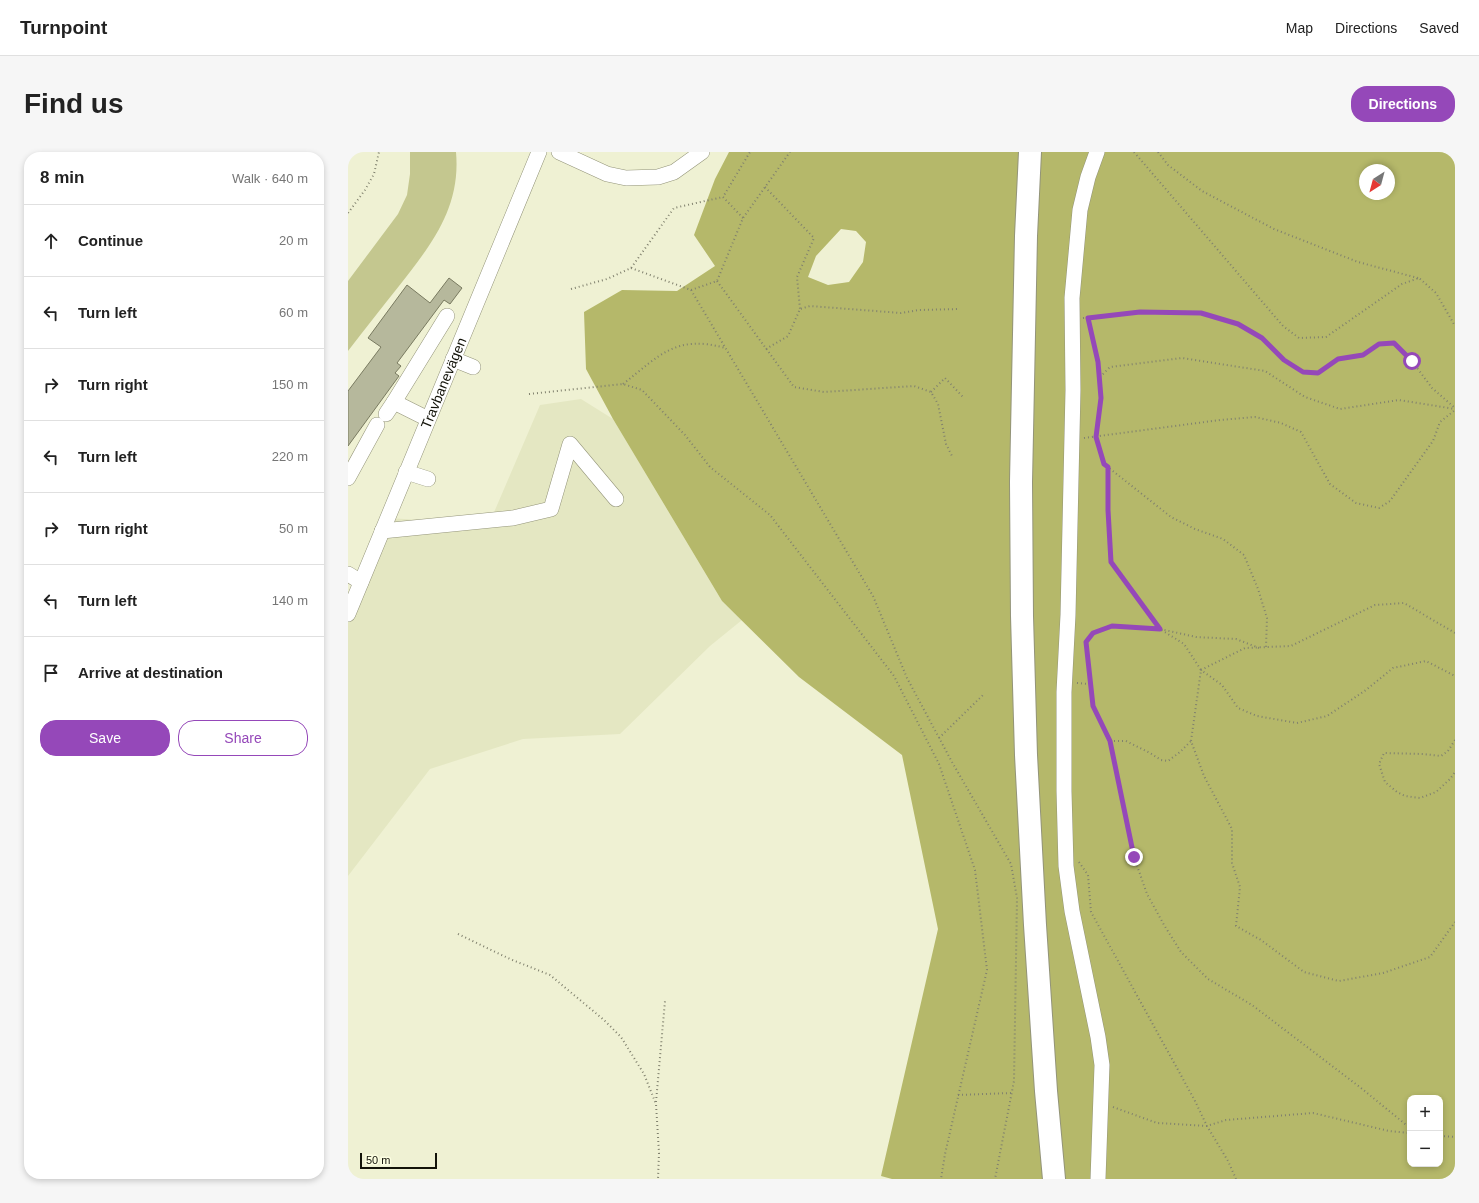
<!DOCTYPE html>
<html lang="en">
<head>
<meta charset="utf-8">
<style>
  :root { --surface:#fff; --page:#f6f6f6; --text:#222; --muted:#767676; --line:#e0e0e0; --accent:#9548b9 }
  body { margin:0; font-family:Arial,sans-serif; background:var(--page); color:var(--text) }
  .controls { position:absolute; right:12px; bottom:12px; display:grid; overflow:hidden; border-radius:8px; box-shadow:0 2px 6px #0003 }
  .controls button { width:36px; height:36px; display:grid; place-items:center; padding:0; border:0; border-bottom:1px solid var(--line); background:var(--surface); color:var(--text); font:20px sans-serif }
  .compass { position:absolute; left:1011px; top:12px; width:36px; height:36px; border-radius:50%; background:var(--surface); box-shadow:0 2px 6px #0003; rotate:216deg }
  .scale { position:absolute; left:12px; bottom:10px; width:77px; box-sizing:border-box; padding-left:4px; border:2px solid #131309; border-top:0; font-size:11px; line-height:14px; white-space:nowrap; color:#131309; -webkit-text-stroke:3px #fcfee1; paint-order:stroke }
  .stop { position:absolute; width:12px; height:12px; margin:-9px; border:3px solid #9548b9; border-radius:50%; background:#fff }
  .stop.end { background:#9548b9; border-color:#fff; box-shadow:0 1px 4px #0008 }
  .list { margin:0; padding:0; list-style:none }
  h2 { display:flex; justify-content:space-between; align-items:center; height:52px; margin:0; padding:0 16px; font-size:17px }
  h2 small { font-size:13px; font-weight:400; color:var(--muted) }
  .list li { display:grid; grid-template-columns:26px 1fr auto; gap:12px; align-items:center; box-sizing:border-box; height:72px; padding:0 16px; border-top:1px solid var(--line) }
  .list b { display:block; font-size:15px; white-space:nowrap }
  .list em { font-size:13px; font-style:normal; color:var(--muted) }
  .actions { display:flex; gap:8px; padding:12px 16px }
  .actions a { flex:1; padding:9px 0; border:1px solid var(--accent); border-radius:16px; text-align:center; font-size:14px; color:var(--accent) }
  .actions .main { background:var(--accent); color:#fff }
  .icon { flex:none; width:22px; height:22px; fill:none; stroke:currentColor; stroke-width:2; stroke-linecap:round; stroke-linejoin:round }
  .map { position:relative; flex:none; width:1107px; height:1027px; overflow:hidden; border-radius:16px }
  header { display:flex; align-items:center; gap:24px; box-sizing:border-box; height:56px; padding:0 20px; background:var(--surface); border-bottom:1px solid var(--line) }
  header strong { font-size:19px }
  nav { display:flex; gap:22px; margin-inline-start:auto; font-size:14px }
  .intro { display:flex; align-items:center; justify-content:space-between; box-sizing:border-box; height:96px; padding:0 24px }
  h1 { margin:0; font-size:28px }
  .button { padding:10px 18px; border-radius:16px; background:var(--accent); color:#fff; font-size:14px; font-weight:700 }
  main { display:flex; gap:24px; padding:0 24px }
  aside { flex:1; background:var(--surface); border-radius:16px; box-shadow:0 2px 6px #0003 }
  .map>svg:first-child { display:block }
  .built { fill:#e4e7c2 }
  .green { fill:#c4c78f }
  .forest { fill:#b5b86a; fill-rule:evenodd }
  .building { fill:#b6b89c; stroke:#797a60 }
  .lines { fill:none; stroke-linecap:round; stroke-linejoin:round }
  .minor-casing { stroke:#939479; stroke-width:16 }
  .highway-casing { stroke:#939479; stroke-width:24 }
  .path { stroke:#80816e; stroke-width:2; stroke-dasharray:1 3; stroke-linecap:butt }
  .minor { stroke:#fff; stroke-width:15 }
  .highway { stroke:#fff; stroke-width:22 }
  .route { stroke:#9548b9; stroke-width:5 }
  .labels { text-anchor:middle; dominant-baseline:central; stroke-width:3; stroke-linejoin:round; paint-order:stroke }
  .street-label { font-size:14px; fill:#131309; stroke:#fcfee1 }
</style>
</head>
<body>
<header>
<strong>Turnpoint</strong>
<nav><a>Map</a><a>Directions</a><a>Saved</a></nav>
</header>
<div class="intro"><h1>Find us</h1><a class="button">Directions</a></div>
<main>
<aside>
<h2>8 min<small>Walk · 640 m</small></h2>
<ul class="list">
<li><svg class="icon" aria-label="ahead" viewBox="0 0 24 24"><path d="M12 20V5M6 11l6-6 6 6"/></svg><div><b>Continue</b></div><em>20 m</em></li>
<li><svg class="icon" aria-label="left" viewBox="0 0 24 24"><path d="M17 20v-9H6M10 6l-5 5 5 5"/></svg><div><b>Turn left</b></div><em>60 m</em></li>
<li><svg class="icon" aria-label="right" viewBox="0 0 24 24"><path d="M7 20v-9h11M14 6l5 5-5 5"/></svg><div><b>Turn right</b></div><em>150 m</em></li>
<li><svg class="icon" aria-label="left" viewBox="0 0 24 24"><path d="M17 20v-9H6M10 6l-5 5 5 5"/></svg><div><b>Turn left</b></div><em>220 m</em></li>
<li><svg class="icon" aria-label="right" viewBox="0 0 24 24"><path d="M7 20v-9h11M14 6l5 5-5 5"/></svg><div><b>Turn right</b></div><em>50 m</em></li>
<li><svg class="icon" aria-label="left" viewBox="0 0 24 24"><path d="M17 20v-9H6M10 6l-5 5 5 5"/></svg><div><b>Turn left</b></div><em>140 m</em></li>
<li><svg class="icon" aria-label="arrive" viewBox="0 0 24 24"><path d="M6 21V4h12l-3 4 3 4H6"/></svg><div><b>Arrive at destination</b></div></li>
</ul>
<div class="actions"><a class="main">Save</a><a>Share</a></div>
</aside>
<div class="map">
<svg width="1107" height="1027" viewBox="0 0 1107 1027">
  <rect width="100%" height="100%" fill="#eff1d3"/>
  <path class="built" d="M 233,247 L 265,267 L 374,449 L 394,468 L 362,494 L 272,582 L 175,587 L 82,617 L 0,724 L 0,462 L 39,366 L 141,372 L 192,253 Z"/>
  <path class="green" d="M 62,0 L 108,0 C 113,56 83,93 51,134 C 34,155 17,177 0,199 L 0,129 L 50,62 L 59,43 L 62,22 Z"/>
  <path class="forest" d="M 381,0 L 1107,0 L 1107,1027 L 544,1027 L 533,1024 L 590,777 L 554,603 L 451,525 L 374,449 L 265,267 L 238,217 L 236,160 L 274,138 L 329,139 L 367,114 L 346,83 L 367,27 ZM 1017,18 L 1041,18 L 1041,42 L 1017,42 ZM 493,77 L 508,79 L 518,90 L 515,110 L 501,130 L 480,133 L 460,125 L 468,104 ZM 1062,946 L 1092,946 L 1092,1012 L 1062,1012 Z"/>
  <path class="building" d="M 101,126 L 114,136 L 102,152 L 96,148 L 49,211 L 53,214 L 47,221 L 51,224 L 0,294 L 0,239 L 33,195 L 20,186 L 59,133 L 82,151 Z"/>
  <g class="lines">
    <g class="minor-casing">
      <g id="minor">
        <path d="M 211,0 L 259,22 L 278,26 L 310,25 L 326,20 L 354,0"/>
        <path d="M 749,0 L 740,25 L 732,58 L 724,146 L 725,238 L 720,463 L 716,540 L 716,639 L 718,714 L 724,759 L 750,885 L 754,913 L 750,1027"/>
        <path d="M 105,207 L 125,215"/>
        <path d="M 46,250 L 99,164"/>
        <path d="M 38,262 L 46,250 L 80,267"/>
        <path d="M 58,320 L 80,327"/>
        <path d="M 0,326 L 29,273"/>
        <path d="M 34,379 L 165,366 L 203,357 L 222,292 L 268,347"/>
        <path d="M 0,422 L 13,430"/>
        <path id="s1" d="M 0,462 L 191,0"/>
      </g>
    </g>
    <g class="highway-casing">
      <path id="highway" d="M 682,0 L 678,84 L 673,330 L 674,464 L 678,603 L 687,773 L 698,939 L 706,1027"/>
    </g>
    <g class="path">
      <path d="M 786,0 L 935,174 L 951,186 L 978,185 L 1054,132 L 1071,126 L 1088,141 L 1107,174"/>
      <path d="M 810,0 L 820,13 L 854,39 L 926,77 L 1010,110 L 1070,126"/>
      <path d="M 417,35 L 466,86 L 449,125 L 452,157"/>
      <path d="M 0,61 L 17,38 L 26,22 L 31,0"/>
      <path d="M 395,66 L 375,45 L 402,0"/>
      <path d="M 283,116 L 343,138 L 369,129 L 395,66 L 442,0"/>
      <path d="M 369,129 L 446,235 L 476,240 L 566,234 L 583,240 L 590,252 L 598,292 L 605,306"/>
      <path d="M 223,137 L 259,127 L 283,116 L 326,56 L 375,45"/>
      <path d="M 343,138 L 525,444 L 559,526 L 604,610 L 663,712 L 669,746 L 666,929 L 647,1027"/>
      <path d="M 735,166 L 792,160 L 853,161 L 890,172 L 914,186 L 937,208 L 955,220 L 970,221 L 990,207 L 1015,203 L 1031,192 L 1046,191 L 1064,209 L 1084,236 L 1107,256"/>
      <path d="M 740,166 L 750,210 L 753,246 L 748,285 L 756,312 L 823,365 L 847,377 L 875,387 L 896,403 L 910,437 L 919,466 L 918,495"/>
      <path d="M 418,197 L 440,184 L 452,157 L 462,154 L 553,161 L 571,158 L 611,157"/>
      <path d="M 752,225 L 762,215 L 834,206 L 917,219 L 957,245 L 992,257 L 1051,248 L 1107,257"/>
      <path d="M 275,232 C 311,204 328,182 377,196"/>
      <path d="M 583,240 L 597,226 L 615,245"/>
      <path d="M 181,242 L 275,232 L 294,238 L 337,283 L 362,315 L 422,363 L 546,524 L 591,612 L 627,718 L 639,818 L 597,1002 L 593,1027"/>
      <path d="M 736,286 L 872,268 L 907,265 L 933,271 L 953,280 L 982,332 L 1008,351 L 1031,356 L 1042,349 L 1085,289 L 1092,270 L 1107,258"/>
      <path d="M 760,315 L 760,358 L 763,410 L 812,477 L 836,492 L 853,518 L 843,589 L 856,624 L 884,677 L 884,711 L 892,735 L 888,774 L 913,788 L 956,820 L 991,829 L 1035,821 L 1082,805 L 1107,770"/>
      <path d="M 1107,481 L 1056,451 L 1027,453 L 943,494 L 897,496 L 853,518 L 874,533 L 890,556 L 909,564 L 949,571 L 979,564 L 1018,538 L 1045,516 L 1078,509 L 1107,524"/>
      <path d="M 911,496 L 888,487 L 848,485 L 812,477 L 764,474 L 745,481 L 738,490 L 745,554 L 762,589 L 786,705 L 799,742 L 816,773 L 833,800 L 860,827 L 904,853 L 1013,936 L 1062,976"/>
      <path d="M 729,531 L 741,532"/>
      <path d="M 591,586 L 635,543"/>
      <path d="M 1107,588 L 1100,599 L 1093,604 L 1075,602 L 1036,601 L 1031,612 L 1037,630 L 1049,640 L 1057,644 L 1072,646 L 1088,640 L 1102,627 L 1107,620"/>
      <path d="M 762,589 L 778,589 L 802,601 L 813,608 L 820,609 L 832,600 L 843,589"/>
      <path d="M 731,710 L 740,723 L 743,760 L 846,947 L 859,974 L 880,1009 L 888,1027"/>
      <path d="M 110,782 L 162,807 L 202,823 L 256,868 L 273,885 L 296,922 L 308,952 L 311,1001 L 310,1027"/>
      <path d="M 610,943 L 663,941"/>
      <path d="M 308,950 L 317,849"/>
      <path d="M 765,955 L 809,971 L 859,974 L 878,968 L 965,961 L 1041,979 L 1062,981"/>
      <path d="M 1092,984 L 1107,985"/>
    </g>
    <use href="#minor" class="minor"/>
    <use href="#highway" class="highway"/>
  </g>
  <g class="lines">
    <path class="route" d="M 786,705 L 762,589 L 745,554 L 738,490 L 745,481 L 764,474 L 812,477 L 763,410 L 760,358 L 760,315 L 756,312 L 748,285 L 753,246 L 750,210 L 740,166 L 792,160 L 853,161 L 890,172 L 914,186 L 936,208 L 955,220 L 970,221 L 990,207 L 1015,203 L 1031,192 L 1046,191 L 1064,209"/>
  </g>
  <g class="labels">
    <g class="street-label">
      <text stroke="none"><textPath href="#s1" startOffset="250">Travbanevägen</textPath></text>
    </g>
  </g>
</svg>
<div class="controls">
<button>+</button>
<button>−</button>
</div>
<svg class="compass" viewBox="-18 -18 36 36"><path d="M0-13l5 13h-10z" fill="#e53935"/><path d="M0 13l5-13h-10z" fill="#767676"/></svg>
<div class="scale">50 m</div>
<div class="stop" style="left:1064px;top:209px"></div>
<div class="stop end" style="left:786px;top:705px"></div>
</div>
</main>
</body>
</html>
